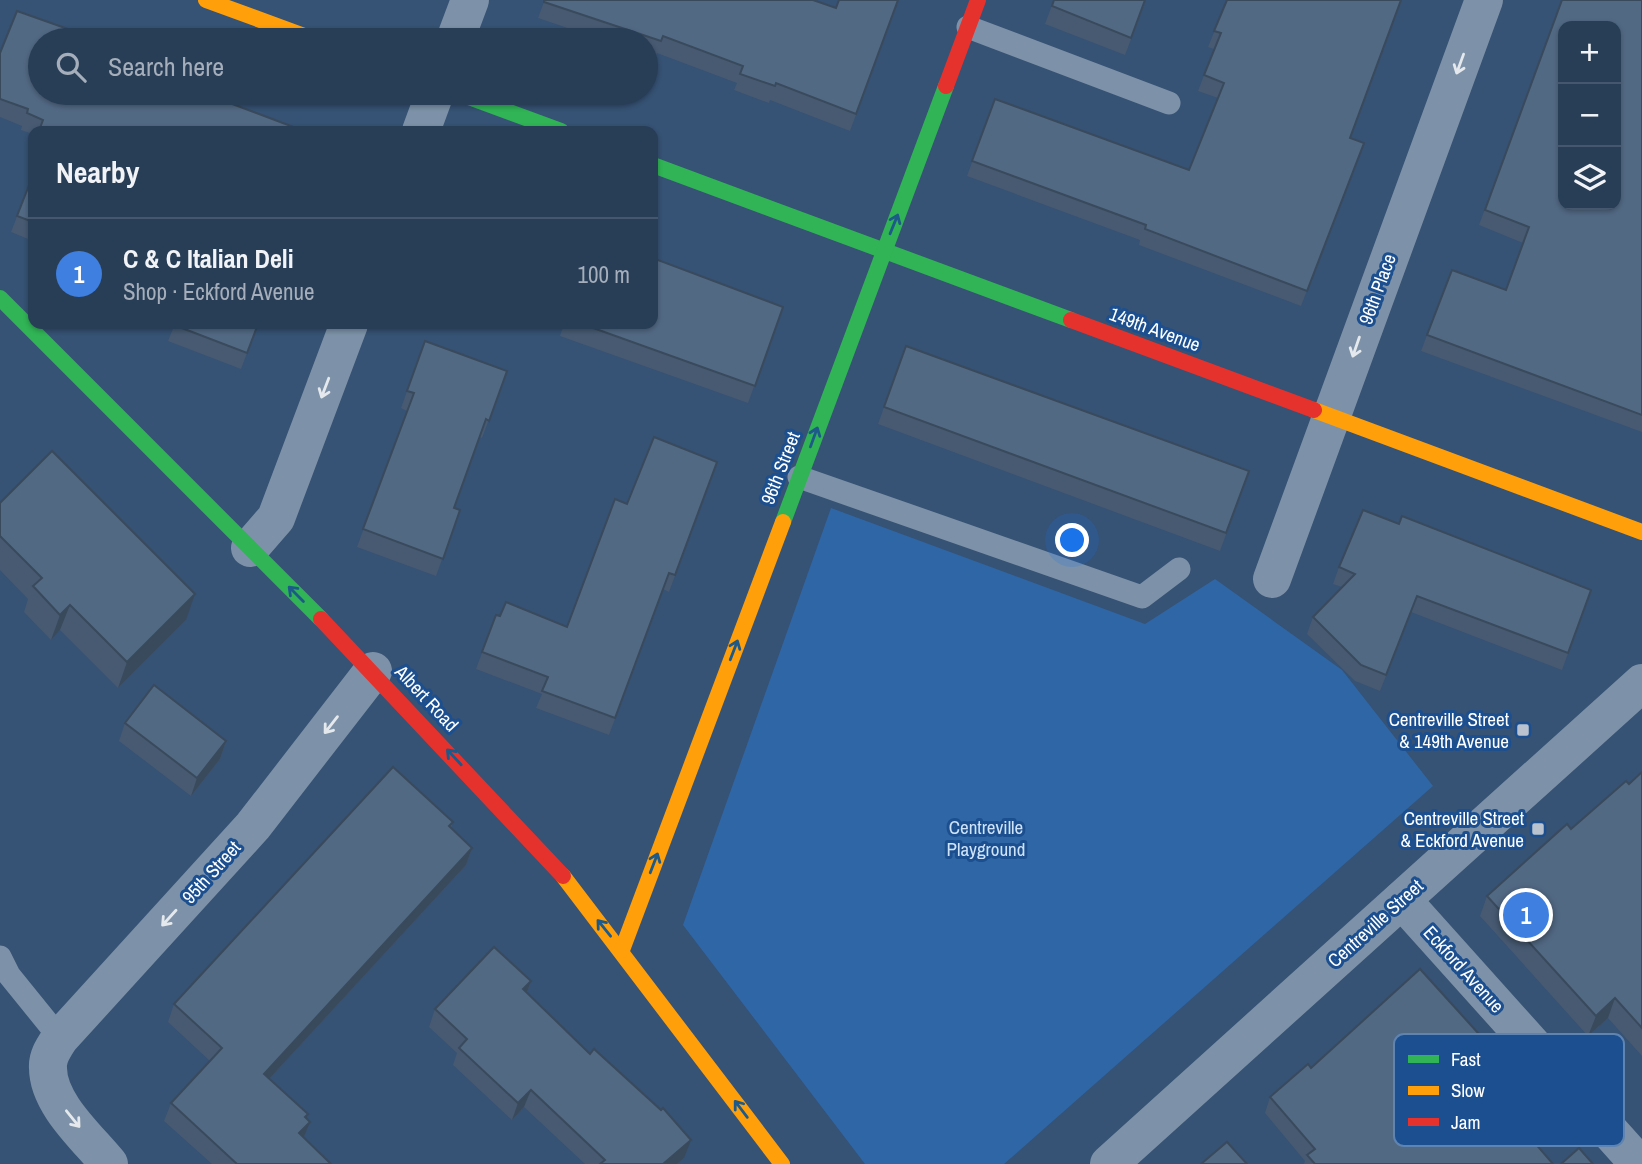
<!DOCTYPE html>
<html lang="en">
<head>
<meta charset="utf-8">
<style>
  :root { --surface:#283e57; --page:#30455d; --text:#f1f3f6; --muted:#a5aeba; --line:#44576d; --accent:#e69b98 }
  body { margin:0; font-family:"Archivo Narrow",sans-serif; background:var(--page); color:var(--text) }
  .controls { position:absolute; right:21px; top:21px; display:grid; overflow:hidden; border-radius:14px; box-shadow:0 2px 5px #0004 }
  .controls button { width:63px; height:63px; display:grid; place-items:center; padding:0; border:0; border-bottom:2px solid var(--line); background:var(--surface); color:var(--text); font:35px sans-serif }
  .you { position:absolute; left:1073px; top:541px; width:24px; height:24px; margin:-18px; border:5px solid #fff; border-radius:50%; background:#1a73e8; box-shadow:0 0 0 10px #1a73e833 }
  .badge { display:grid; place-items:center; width:46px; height:46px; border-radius:50%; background:var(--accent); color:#fff; font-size:23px; font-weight:700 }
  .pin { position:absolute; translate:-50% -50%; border:4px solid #fff; box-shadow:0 2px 7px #0006 }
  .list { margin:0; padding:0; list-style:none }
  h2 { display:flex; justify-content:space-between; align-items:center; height:91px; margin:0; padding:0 28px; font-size:30px }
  h2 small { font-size:23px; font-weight:400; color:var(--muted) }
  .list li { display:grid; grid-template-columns:46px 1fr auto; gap:21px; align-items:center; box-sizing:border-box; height:112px; padding:0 28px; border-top:2px solid var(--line) }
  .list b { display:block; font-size:26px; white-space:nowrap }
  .list p { margin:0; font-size:23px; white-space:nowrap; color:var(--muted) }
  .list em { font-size:23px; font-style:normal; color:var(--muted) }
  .icon { flex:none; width:38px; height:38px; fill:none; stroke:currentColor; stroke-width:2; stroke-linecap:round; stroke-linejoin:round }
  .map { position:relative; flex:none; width:1642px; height:1164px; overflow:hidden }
  .search { position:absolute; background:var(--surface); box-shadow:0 2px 5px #0004; left:28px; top:28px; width:630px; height:77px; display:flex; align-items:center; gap:18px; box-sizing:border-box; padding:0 24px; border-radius:38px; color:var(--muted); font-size:26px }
  .panel { position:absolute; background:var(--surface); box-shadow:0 2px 5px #0004; left:28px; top:126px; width:630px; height:203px; border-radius:14px }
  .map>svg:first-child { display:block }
  .green { fill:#2f66a5 }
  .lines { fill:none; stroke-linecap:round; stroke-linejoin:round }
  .lane { stroke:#7d92a8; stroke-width:23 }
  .street { stroke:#7d92a8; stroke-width:38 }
  .fast { stroke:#30b455; stroke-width:16 }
  .slow { stroke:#ff9f0a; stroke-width:16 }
  .jam { stroke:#e5322d; stroke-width:16 }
  .wall { fill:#475a72 }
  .shaded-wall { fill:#394a5c }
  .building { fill:#526984; stroke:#394a5c; stroke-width:2; fill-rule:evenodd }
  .oneway { stroke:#e5e9ee }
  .oneway2 { stroke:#1d5989 }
  .poi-dot { fill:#b9c2ce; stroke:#1b4f8f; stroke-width:2.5 }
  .labels { text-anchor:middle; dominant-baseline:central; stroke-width:6; stroke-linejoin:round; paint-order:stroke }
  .street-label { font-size:19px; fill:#fff; stroke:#1b4f8f }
  .poi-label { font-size:19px; fill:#fff; stroke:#1b4f8f; text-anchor:end }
  .park-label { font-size:19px; fill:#cfe3fa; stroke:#1b4f8f }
  .key { fill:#1b4f8f; stroke:#5f84b1; stroke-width:2 }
  .key-label { font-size:19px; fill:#fff }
</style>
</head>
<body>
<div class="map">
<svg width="1642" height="1164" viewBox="0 0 1642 1164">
  <rect width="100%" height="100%" fill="#365274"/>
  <path class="green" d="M 831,508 L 1145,624 L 1215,579 L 1342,670 L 1433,786 L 1004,1164 L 865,1164 L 683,925 Z"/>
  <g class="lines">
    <g class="lane">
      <path d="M 968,27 L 1169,103"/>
      <path d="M 799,477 L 1142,597 L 1179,569"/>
      <path d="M 0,957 L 9,975 L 60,1038"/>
    </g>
    <g class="street">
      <path d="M 455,40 L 470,0"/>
      <path d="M 421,131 L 435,93"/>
      <path d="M 250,548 L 276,518 L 349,324"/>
      <path d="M 1272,579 L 1484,0"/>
      <path d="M 1402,900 L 1639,1164"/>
      <path d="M 109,1164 C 88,1138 48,1104 48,1068 C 47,1057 54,1047 60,1038 L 253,826 L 373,671"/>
      <path d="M 1109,1164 L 1642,683"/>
    </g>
    <g class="fast">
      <path d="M 458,93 L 561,131"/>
      <path d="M 653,165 L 1071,320"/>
      <path d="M 0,298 L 321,619"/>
      <path d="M 783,522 L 946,86"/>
    </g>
    <g class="slow">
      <path d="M 206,0 L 315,40"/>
      <path d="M 1314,410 L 1642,532"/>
      <path d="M 563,876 L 782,1164"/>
      <path d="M 622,950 L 783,522"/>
    </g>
    <g class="jam">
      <path d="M 946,86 L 978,0"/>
      <path d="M 1071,320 L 1314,410"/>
      <path d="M 321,619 L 563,876"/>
    </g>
  </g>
  <g class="wall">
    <path d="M 898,0 L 850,131 L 770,100 L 769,103 L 734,90 L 737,83 L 657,53 L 655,58 L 646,55 L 646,40 L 603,40 L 538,18 L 544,2 L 836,8 Z"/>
    <path d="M 1054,0 L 1146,0 L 1125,55 L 1045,24 Z"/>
    <path d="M 1227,0 L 1350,138 L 1364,143 L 1301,306 L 1139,245 L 1140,240 L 967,176 L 995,99 L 1189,170 L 1218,98 L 1198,91 L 1214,49 L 1208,47 Z"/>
    <path d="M 1562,0 L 1642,0 L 1642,432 L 1421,351 L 1452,270 L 1506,290 L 1523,243 L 1479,225 Z"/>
    <path d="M 40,40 L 304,131 L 33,131 L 33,134 L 21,130 L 22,126 L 0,117 L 0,53 Z"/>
    <path d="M 33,175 L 33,241 L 11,232 Z"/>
    <path d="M 655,259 L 783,307 L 748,403 L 560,336 L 563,327 L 555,324 L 653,324 Z"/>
    <path d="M 175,324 L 258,324 L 241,369 L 168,341 Z"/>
    <path d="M 425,341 L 507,371 L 482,438 L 479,437 L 454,508 L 460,510 L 436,576 L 357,547 L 407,411 L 401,408 Z"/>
    <path d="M 906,346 L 1249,471 L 1220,551 L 878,424 Z"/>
    <path d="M 717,462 L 669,592 L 663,589 L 609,735 L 536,708 L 542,694 L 476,669 L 496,615 L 567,627 L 627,504 Z"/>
    <path d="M 0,503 L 186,620 L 118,688 L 60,630 L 51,640 L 24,612 L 28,599 L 0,570 Z"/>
    <path d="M 1399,524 L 1591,590 L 1562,670 L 1411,612 L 1380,691 L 1355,681 L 1307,634 L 1313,617 L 1342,587 L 1333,584 L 1339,567 Z"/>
    <path d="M 125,723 L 226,741 L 220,759 L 191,796 L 119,741 Z"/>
    <path d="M 1642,772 L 1642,1056 L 1608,1018 L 1588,1036 L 1480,916 L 1487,896 L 1629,784 Z"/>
    <path d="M 453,822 L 451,828 L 472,848 L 466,865 L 269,1079 L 306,1118 L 304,1138 L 331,1164 L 212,1164 L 164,1121 L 171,1103 L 210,1061 L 168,1022 L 174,1004 Z"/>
    <path d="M 531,981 L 527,993 L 684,1158 L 677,1164 L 585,1164 L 524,1107 L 512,1120 L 453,1065 L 457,1053 L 429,1027 L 435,1009 Z"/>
    <path d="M 1487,1043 L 1481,1059 L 1454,1083 L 1492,1126 L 1553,1164 L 1304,1164 L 1305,1161 L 1265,1113 L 1270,1097 L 1311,1068 Z"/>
  </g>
  <g class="shaded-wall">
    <path d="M 195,594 L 186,620 L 118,688 L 127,662 Z"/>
    <path d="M 70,605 L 60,630 L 51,640 L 60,615 Z"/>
    <path d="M 226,741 L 220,759 L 191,796 L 197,778 Z"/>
    <path d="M 472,848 L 466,865 L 258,1091 L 264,1074 Z"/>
    <path d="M 531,981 L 525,998 L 523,989 Z"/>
    <path d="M 1615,998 L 1608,1018 L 1588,1036 L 1596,1016 Z"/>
    <path d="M 1487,1043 L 1481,1059 L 1443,1093 L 1449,1077 Z"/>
    <path d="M 531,1090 L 524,1107 L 512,1120 L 518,1103 Z"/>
    <path d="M 308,1114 L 302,1129 L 310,1122 L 303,1139 L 292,1151 L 305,1117 Z"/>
    <path d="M 691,1140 L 684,1158 L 677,1164 L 663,1164 Z"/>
  </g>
  <g class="building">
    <path d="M 544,0 L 813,0 L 836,8 L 839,0 L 898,0 L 856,114 L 776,83 L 775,86 L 740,74 L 743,66 L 663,36 L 661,41 L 544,2 Z"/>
    <path d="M 1054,0 L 1145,0 L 1131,38 L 1052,6 Z"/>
    <path d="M 1227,0 L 1401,0 L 1350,138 L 1364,143 L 1307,291 L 1145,229 L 1146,225 L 972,161 L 995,99 L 1189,170 L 1224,83 L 1204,75 L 1221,33 L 1214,31 Z"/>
    <path d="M 1562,0 L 1642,0 L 1642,415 L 1427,335 L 1452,270 L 1506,290 L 1529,227 L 1485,210 ZM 1563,26 L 1616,26 L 1616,205 L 1563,205 Z"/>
    <path d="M 17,11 L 99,40 L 40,40 L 40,93 L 203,93 L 304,131 L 50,131 L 40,128 L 43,120 L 27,113 L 28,109 L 0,99 L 0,53 Z"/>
    <path d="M 33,175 L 33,222 L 17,216 Z"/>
    <path d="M 653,252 L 657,254 L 655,259 L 783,307 L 755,386 L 582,324 L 653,324 Z"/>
    <path d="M 175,324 L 258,324 L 247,353 L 174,325 Z"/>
    <path d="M 425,341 L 507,371 L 489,421 L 486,419 L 454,508 L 460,510 L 443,559 L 363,529 L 414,393 L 407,391 Z"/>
    <path d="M 906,346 L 1249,471 L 1226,533 L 884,407 Z"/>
    <path d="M 654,437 L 717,462 L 675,575 L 669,573 L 615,718 L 542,691 L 548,677 L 482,652 L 496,615 L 500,616 L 506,602 L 567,627 L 615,499 L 627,504 Z"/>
    <path d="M 52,451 L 195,594 L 127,662 L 70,605 L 60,615 L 33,586 L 42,578 L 0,536 L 0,503 Z"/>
    <path d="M 1363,510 L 1399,524 L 1402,516 L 1591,590 L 1568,653 L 1417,596 L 1386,675 L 1361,665 L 1313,617 L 1355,574 L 1339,567 Z"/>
    <path d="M 154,685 L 226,741 L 197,778 L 125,723 Z"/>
    <path d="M 393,767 L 453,822 L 449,826 L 472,848 L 264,1074 L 308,1114 L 305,1117 L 310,1122 L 299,1133 L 331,1164 L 237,1164 L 171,1103 L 222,1048 L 174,1004 Z"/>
    <path d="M 1642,772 L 1642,1028 L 1615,998 L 1596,1016 L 1487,896 L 1567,824 L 1571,829 L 1626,781 L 1629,784 Z"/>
    <path d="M 494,947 L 531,981 L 523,989 L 590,1054 L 594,1049 L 661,1110 L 663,1108 L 691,1140 L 663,1164 L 600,1164 L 605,1160 L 531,1090 L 518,1103 L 459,1048 L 467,1039 L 435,1009 Z"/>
    <path d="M 1420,969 L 1487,1043 L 1449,1077 L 1492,1126 L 1508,1112 L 1553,1164 L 1315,1164 L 1307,1155 L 1315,1149 L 1270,1097 L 1308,1064 L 1311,1068 Z"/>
    <path d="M 1227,1142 L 1247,1164 L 1201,1164 Z"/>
    <path d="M 1579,1148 L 1593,1164 L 1561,1164 Z"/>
  </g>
  <defs><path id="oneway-shaft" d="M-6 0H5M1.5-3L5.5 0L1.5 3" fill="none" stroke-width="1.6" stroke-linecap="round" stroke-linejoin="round" transform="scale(1.75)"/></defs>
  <g class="oneway">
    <use href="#oneway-shaft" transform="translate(1460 64) rotate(110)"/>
    <use href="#oneway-shaft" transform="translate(1356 347) rotate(109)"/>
    <use href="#oneway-shaft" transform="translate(325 388) rotate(111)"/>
    <use href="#oneway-shaft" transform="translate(331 725) rotate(128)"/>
    <use href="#oneway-shaft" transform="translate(169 918) rotate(132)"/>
    <use href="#oneway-shaft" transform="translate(73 1119) rotate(51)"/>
  </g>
  <g class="oneway2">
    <use href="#oneway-shaft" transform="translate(894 224) rotate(-68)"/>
    <use href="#oneway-shaft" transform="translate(814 437) rotate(-70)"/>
    <use href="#oneway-shaft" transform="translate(296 594) rotate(-135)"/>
    <use href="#oneway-shaft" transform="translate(734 650) rotate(-69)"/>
    <use href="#oneway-shaft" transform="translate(454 757) rotate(-133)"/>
    <use href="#oneway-shaft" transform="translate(654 863) rotate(-69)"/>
    <use href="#oneway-shaft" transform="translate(604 928) rotate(-129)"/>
    <use href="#oneway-shaft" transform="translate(741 1109) rotate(-127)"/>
  </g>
  <g class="poi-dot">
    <rect x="1516" y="723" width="14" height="14" rx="3.5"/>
    <rect x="1531" y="822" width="14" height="14" rx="3.5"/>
  </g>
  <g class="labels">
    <g class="street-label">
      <text transform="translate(1377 289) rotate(-70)">96th Place</text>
      <text transform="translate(1155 329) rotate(20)">149th Avenue</text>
      <text transform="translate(780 468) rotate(-69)">96th Street</text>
      <text transform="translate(427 698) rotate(47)">Albert Road</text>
      <text transform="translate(211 872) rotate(-48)">95th Street</text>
      <text transform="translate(1375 923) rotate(-42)">Centreville Street</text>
      <text transform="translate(1464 969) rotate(48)">Eckford Avenue</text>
    </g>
    <g class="poi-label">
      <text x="1509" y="719">Centreville Street<tspan x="1509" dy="22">&amp; 149th Avenue</tspan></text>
      <text x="1524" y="818">Centreville Street<tspan x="1524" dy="22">&amp; Eckford Avenue</tspan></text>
    </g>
    <g class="park-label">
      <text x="986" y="827">Centreville<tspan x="986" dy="22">Playground</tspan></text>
    </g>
  </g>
  <rect x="1394" y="1034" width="230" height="112" rx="10" class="key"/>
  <rect x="1408" y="1055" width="31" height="8" fill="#30b455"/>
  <rect x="1408" y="1086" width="31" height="9" fill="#ff9f0a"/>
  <rect x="1408" y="1118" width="31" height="8" fill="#e5322d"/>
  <g class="key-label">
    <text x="1451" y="1066">Fast</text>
    <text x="1451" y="1097">Slow</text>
    <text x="1451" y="1129">Jam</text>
  </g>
</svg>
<div class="controls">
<button>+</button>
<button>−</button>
<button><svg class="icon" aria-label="layers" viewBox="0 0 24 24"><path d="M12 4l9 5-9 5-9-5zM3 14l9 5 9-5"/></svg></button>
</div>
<div class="you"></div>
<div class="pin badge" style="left:1526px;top:915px;background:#3f7fe0">1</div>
<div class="search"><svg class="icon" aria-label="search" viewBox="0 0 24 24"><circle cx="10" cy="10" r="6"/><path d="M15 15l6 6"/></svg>Search here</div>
<section class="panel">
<h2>Nearby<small></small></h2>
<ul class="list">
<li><span class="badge" style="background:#3f7fe0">1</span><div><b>C &amp; C Italian Deli</b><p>Shop · Eckford Avenue</p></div><em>100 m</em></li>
</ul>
</section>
</div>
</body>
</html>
